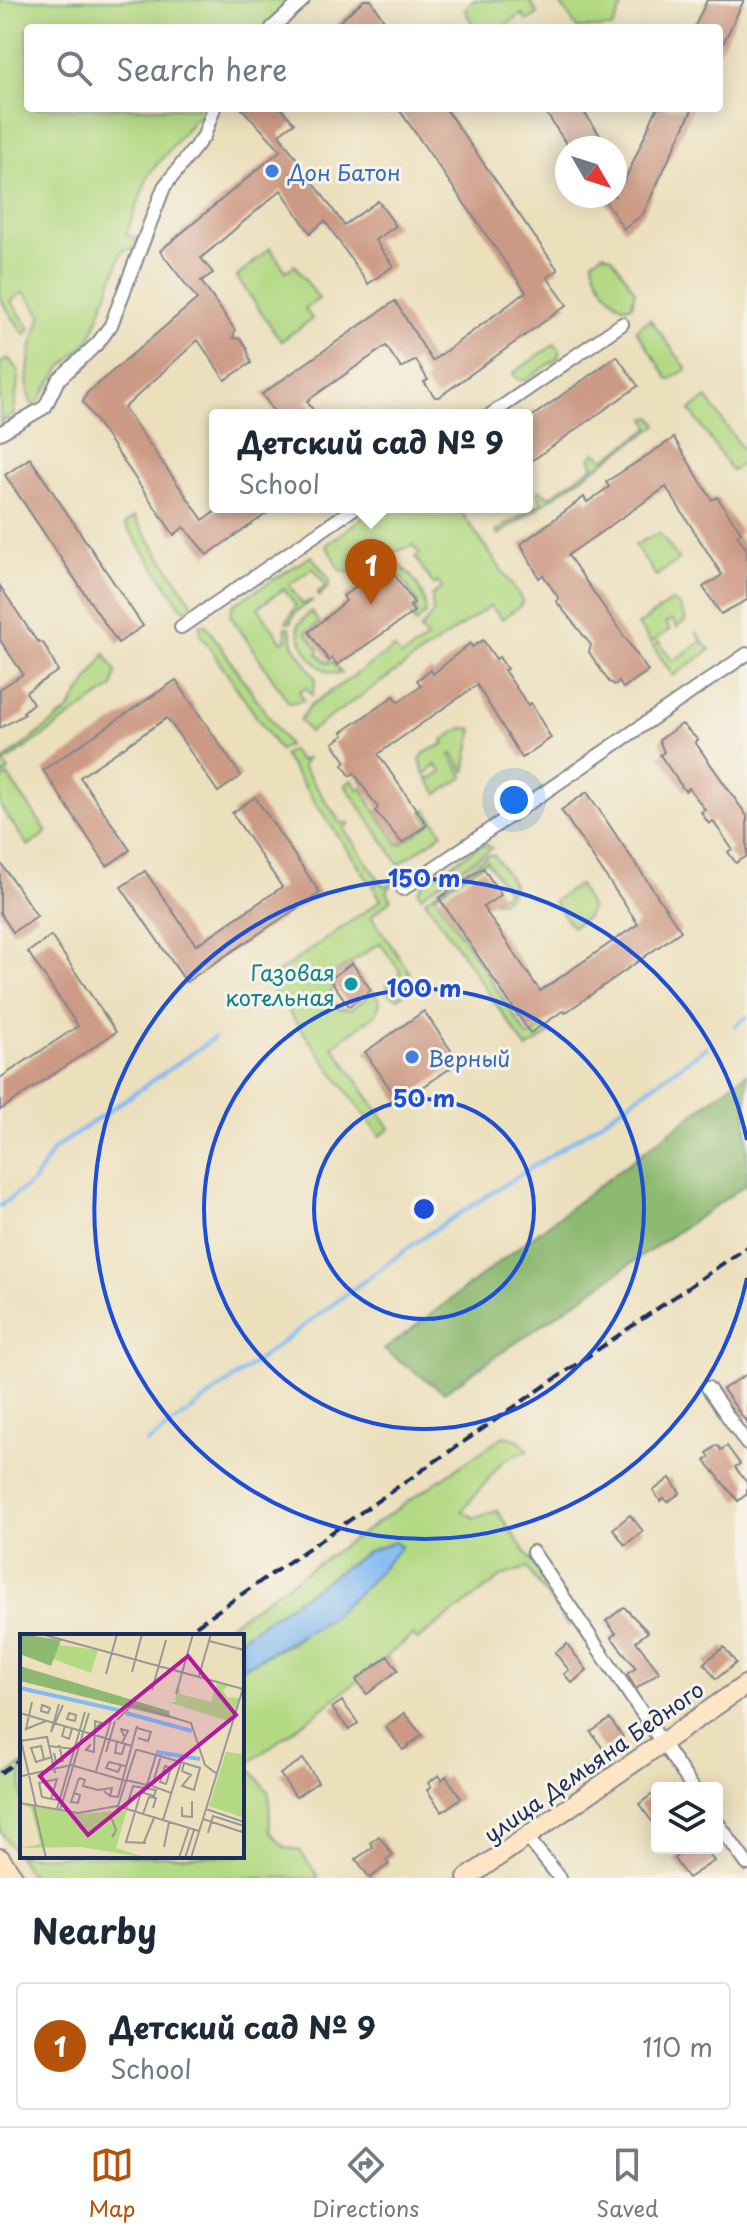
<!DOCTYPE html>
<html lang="en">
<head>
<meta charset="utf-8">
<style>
  :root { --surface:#fff; --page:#f2f2f3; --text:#1f2937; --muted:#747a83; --line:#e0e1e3; --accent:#b45309 }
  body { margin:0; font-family:"Playpen Sans",sans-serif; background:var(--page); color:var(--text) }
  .controls { position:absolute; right:24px; bottom:24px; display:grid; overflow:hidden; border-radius:8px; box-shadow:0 4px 20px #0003 }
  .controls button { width:72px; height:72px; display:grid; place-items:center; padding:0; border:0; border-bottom:2px solid var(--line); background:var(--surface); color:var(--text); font:40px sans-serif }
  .compass { position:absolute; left:555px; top:136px; width:72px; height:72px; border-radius:50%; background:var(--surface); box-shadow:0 4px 20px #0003; rotate:129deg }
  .you { position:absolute; left:514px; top:800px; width:28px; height:28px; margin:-20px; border:6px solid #fff; border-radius:50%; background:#1a73e8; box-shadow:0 0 0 12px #1a73e833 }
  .badge { display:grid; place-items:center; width:52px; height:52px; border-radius:50%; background:var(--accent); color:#fff; font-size:26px; font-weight:700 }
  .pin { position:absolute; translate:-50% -66px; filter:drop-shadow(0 2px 4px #0008) }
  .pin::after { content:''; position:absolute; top:42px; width:28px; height:24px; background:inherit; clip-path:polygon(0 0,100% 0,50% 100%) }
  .popup { position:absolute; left:209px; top:409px; width:324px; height:104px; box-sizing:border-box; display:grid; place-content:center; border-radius:8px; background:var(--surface); filter:drop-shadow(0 2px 6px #0005); font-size:26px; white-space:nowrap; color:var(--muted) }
  .popup b { font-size:30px; color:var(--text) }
  .popup::after { content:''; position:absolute; left:50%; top:100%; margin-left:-16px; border:16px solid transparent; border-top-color:var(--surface) }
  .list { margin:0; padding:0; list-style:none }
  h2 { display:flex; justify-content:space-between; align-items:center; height:104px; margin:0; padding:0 32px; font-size:34px }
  h2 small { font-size:26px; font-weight:400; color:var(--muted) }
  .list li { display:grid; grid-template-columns:52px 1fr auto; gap:24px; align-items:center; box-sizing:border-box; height:128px; margin:0 16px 16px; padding:0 16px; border:2px solid var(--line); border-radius:8px }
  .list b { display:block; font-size:30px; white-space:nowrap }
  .list p { margin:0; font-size:26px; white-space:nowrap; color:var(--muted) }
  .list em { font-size:26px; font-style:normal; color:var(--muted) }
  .icon { flex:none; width:44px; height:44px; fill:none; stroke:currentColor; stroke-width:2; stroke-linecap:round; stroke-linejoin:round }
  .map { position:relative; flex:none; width:747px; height:1878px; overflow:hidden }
  .search { position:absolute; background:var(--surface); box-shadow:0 4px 20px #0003; left:24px; right:24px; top:24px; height:88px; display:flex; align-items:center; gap:20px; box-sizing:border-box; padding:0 28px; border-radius:8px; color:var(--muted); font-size:30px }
  .sheet { height:248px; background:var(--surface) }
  nav { display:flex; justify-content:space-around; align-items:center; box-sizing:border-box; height:112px; border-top:2px solid var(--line); background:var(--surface); font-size:22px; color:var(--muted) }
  nav a { display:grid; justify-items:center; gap:4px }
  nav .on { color:var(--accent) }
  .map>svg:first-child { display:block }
  .green { fill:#b3d983; stroke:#678470; stroke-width:2 }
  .forest { fill:#8eb971; stroke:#547468; stroke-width:2 }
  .water { fill:#82baf2; stroke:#4e74a8; stroke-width:2 }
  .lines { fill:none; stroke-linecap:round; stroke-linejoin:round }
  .stream { stroke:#82baf2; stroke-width:4 }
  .building { fill:#cc9a84 }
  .street-casing { stroke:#83878d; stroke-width:16 }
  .secondary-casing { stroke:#83878d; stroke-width:22 }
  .street { stroke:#fff; stroke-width:12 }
  .secondary { stroke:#fee5c5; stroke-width:18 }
  .rail { stroke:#1b2f5e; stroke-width:4; stroke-dasharray:12 6; stroke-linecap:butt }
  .ring { fill:none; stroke:#1d4ed8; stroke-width:4 }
  .shop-dot { fill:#3f7fe0; stroke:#f7f3e8; stroke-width:3 }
  .culture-dot { fill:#0f9aa8; stroke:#f7f3e8; stroke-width:3 }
  .labels { text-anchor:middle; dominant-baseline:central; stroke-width:6; stroke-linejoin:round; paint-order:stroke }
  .shop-label { font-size:22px; fill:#366cbe; stroke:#f7f3e8; text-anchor:start }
  .culture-label { font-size:22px; fill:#0d838f; stroke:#f7f3e8; text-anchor:end }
  .street-label { font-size:22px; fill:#1b2f5e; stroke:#f7f3e8 }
  .inset-river { fill:none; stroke:#82baf2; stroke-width:4 }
  .inset-road { fill:none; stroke:#989996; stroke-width:2 }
  .view { fill:#b5179e; fill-opacity:0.15; stroke:#b5179e; stroke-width:4 }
  .inset-edge { fill:none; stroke:#1b2f5e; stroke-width:4 }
  .centre { fill:#1d4ed8; stroke:#f7f3e8; stroke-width:4 }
  .ring-label { font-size:24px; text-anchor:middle; font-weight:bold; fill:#1d4ed8; stroke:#f7f3e8; stroke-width:6; stroke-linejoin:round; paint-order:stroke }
</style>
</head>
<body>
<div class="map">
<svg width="747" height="1878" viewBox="0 0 747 1878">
  <rect width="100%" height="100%" fill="#f7f3e8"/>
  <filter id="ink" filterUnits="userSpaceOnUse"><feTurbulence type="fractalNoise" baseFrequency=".0125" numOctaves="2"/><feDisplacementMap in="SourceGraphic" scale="16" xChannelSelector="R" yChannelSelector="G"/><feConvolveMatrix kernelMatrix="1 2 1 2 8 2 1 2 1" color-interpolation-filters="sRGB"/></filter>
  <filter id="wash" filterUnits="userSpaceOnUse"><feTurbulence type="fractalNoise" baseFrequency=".006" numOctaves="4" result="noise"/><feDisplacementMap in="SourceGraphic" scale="32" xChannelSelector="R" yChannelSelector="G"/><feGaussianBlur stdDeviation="1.8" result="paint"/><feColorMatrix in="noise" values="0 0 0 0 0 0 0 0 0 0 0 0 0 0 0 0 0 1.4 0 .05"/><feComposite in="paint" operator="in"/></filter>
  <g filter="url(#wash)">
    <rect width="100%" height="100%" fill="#ebdfbc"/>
    <g class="green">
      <path d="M 0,0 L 293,0 L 262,28 L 28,28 L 28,108 L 210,108 L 209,117 L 202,115 L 193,121 L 149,174 L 126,235 L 136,238 L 135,249 L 123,250 L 90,340 L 60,369 L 34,407 C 20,392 32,334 42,316 L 24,292 L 11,301 L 30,329 L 25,335 L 0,299 Z"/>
      <path d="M 473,0 L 529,0 L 538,14 L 527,21 L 522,14 L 502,28 L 475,28 L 465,10 Z"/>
      <path d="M 558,0 L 625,0 L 612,28 L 577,28 Z"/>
      <path d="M 270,248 L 286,271 L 295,265 L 319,299 L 305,308 L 312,319 L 281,341 L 237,277 Z"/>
      <path d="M 603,253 L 612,257 L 635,291 L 632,305 L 626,307 C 612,304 593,275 593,260 Z"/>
      <path d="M 650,319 L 687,369 L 669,380 L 636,330 Z"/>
      <path d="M 555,344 L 560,350 L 558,358 L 525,381 L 517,379 L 513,373 Z"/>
      <path d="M 8,358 L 19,371 L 14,413 L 0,423 L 0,364 Z"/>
      <path d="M 707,398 L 747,456 L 747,460 L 732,471 L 690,410 Z"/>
      <path d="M 652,417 L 658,425 L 498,535 L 496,532 L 542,502 L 537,494 L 540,490 L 549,497 L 594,466 L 590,458 L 595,452 L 605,459 L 650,428 L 646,418 Z"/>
      <path d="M 376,507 L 458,507 L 522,600 L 521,605 L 502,619 L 490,606 L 309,732 L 300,720 L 311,705 L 394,648 L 401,657 L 427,639 L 420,630 L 433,614 L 432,595 L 442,588 L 438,582 L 434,585 L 415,557 L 420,554 L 413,545 C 398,554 383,551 368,562 L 364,556 L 360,559 L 364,565 L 350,573 L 340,570 L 326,545 Z"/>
      <path d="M 134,517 L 192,603 L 189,611 L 182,608 L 125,524 Z"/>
      <path d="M 659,533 L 679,559 L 656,576 L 635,545 Z"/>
      <path d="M 311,556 L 329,578 L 329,586 L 319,596 L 317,593 L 326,586 L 313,568 L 289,585 L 302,604 L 313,600 L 295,613 L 290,623 L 286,622 L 296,606 L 284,589 L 258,607 L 282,642 L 287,639 L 285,627 L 290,628 L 293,644 L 316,679 L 312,695 L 306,687 L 299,692 L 304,700 L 289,703 L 230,615 L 233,605 Z"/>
      <path d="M 388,561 C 407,563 429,596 425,614 L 416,623 L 411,617 L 417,613 L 413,607 L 418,603 L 396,570 L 379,581 L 372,570 Z"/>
      <path d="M 672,601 L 679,605 L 686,620 L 677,627 L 672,620 L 666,623 L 670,630 L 651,643 L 638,625 Z"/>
      <path d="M 311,611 L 319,623 L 306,632 L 319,650 L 317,653 L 328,663 L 332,661 L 342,673 C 320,678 298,645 298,625 Z"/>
      <path d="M 200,624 L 206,625 L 288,745 L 279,750 L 200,634 Z"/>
      <path d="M 696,632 L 710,650 L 673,676 L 653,646 L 659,642 L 673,661 L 702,641 Z"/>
      <path d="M 105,654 L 116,672 L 113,687 L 4,763 L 9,771 L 0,778 L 0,763 L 68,711 Z"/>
      <path d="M 462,728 L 473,729 L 465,772 L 453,754 L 450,755 L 464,777 L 438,794 L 427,778 L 432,779 L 442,772 L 436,765 L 425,775 L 420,760 L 424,753 L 445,743 L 443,740 Z"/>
      <path d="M 291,750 L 299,761 L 306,759 L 302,766 L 341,823 L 349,823 L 344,829 L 378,878 L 370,883 L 283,755 Z"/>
      <path d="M 8,776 L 47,832 L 28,846 L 0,806 L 0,781 Z"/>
      <path d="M 352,780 L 358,789 L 362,787 L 374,810 L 400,845 L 430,824 L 422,812 L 426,809 L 443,833 L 399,864 L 345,785 Z"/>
      <path d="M 487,845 L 492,848 L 421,896 L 418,892 L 422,885 L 479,846 Z"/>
      <path d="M 488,855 L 494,855 L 513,884 L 510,895 L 500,902 L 494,901 L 507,891 L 487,861 L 435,895 L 528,1037 L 543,1027 L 549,1034 L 527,1049 L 425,900 Z"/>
      <path d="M 380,881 L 383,886 L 392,884 L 387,891 L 391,900 L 371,916 L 410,973 L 411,988 L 398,998 L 389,995 L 387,982 L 401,973 L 380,943 L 328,978 L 334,986 L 328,997 L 339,1009 L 351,1009 L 374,992 L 380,1002 L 376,1014 L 333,1046 L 390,1128 L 380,1136 L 266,981 L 381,900 L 373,886 Z"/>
      <path d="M 578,885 L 591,908 L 587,917 L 572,927 L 554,901 Z"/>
      <path d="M 504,1436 L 519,1440 L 528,1450 L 503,1461 L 462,1511 L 475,1518 L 497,1511 L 575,1624 L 568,1626 L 527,1568 L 504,1575 L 417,1640 L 413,1635 L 326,1706 L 247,1764 L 269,1793 L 270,1831 L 284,1847 L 300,1851 L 319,1878 L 33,1878 L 0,1831 L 0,1780 L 22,1765 L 22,1856 L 242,1856 L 242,1668 L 292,1643 L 365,1587 L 401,1546 L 394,1542 L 369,1551 L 242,1637 L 212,1636 Z"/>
    </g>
    <path class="forest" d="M 747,1073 L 747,1184 L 444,1392 L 384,1350 Z"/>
    <path class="water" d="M 394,1542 L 401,1547 L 365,1587 L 325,1622 L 242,1668 L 242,1637 L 369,1551 Z"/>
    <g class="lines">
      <g class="stream">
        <path d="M 735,1026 L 747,1017"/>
        <path d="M 0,1206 L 33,1182 L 53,1150 L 214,1038"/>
        <path d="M 147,1443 L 423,1237 L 587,1132 L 707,1047"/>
      </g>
    </g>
    <g id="blocks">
      <g class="building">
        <path d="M 364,0 L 371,0 L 389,28 L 332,28 Z"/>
        <path d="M 707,0 L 744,0 L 719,52 L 719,28 L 694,28 Z"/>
        <path d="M 241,108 L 281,108 L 294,123 L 279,134 L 344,225 L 378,201 L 396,226 L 375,240 L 393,266 L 368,284 L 325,221 L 310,233 L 281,190 L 201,258 L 213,273 L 201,281 L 235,330 L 233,338 L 241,339 L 246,347 L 251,363 L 225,380 L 198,340 L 124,408 L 203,520 L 222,507 L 276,507 L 207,555 L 184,527 L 174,535 L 83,402 L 87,393 L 197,299 L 160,251 L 281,150 Z"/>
        <path d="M 398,108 L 445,108 L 558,270 L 547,277 L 567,305 L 439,397 L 435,397 L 424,382 L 428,380 L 416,360 L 401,368 L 386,346 L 307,401 L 316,415 L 276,415 L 262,394 L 395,301 L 432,361 L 526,292 Z"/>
        <path d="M 543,108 L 581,108 L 609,148 L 569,148 Z"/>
        <path d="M 657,108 L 693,108 L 643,214 L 624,229 L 602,196 L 615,196 L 615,161 L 625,180 Z"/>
        <path d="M 617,356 L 638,386 L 527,464 L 527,420 Z"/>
        <path d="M 674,438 L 712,500 L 717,497 L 741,532 L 737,535 L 747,550 L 747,600 L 721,614 L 703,587 L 722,575 L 666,487 L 568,555 L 648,671 L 623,688 L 619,682 L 615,685 L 609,682 L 589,652 L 591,645 L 556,601 L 559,599 L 543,575 L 539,578 L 521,544 L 584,497 L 587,502 L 609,487 L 606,482 Z"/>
        <path d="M 30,458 L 143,626 L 118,643 L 5,475 Z"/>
        <path d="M 394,574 L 414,603 L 410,606 L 414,612 L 337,665 L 332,658 L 329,661 L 309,632 L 346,601 L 343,596 L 362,583 L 369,581 L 373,588 Z"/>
        <path d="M 0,586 L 36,640 L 44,644 L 58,671 L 26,692 L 33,703 L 23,712 L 25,714 L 0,728 L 0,689 L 23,674 L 0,640 Z"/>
        <path d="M 483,640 L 496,659 L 499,657 L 507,669 L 504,670 L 528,705 L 531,703 L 551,738 L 522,758 L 477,685 L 378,754 L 427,825 L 402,843 L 375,811 L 378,808 L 354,773 L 350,776 L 343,765 L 346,762 L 333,743 L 344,735 L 342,732 L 394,696 L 398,702 L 421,686 L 417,680 L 431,670 L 433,674 L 470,643 L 472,647 Z"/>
        <path d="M 176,680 L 241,776 L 218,792 L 167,718 L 80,777 L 130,850 L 107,866 L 43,770 Z"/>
        <path d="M 682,724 L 698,740 L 695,742 L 747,816 L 747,856 L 736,863 L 728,852 L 732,849 L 713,821 L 709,824 L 701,812 L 705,810 L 689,788 L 685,791 L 660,755 L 664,752 L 659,740 Z"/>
        <path d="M 587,792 L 681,931 L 565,1013 L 563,1011 L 530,1033 L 439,898 L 483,868 L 501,895 L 483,907 L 540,991 L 638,924 L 561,810 Z"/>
        <path d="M 255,797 L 320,893 L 186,982 L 121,887 L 145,871 L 196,945 L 282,887 L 232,813 Z"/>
        <path d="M 0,862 L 37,916 L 13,932 L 0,913 Z"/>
        <path d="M 51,936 L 116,1032 L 0,1110 L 0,1078 L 78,1026 L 28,952 Z"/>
        <path d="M 352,963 L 371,990 L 349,1006 L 330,979 Z"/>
        <path d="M 424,1011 L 459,1062 L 400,1103 L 365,1052 Z"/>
        <path d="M 747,1374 L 747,1423 L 723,1389 Z"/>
        <path d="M 717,1445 L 721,1450 L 727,1446 L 740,1464 L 735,1467 L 747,1483 L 747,1494 L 738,1501 L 705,1461 L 710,1457 L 707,1453 Z"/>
        <path d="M 670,1478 L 680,1493 L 668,1502 L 664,1498 L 660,1501 L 653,1491 Z"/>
        <path d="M 630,1515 L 643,1531 L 625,1545 L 613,1529 Z"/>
        <path d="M 624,1607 L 648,1632 L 636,1641 L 659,1672 L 636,1689 L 627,1674 L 636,1668 L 611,1637 L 616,1633 L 606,1621 Z"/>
        <path d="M 567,1644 L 587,1670 L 572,1683 L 564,1674 L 569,1670 L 555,1653 Z"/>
        <path d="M 724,1647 L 736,1663 L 716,1679 L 704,1663 Z"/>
        <path d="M 388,1656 L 398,1670 L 367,1694 L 356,1680 Z"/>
        <path d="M 342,1701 L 358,1723 L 349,1730 L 332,1708 Z"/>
        <path d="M 404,1713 L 422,1735 L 403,1750 L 386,1727 Z"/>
        <path d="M 610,1719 L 623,1737 L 604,1750 L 591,1732 Z"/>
        <path d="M 303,1759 L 318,1782 L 296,1797 L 280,1774 Z"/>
        <path d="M 439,1775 L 442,1780 L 446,1776 L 461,1798 L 442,1812 L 427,1790 L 431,1787 L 428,1783 Z"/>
        <path d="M 657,1791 L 657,1828 L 639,1804 Z"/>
        <path d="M 379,1836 L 393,1855 L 386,1860 L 389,1864 L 370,1878 L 356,1859 L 373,1847 L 370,1843 Z"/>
        <path d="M 683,1848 L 704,1848 L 714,1861 L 688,1878 L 674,1859 Z"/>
      </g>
    </g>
  </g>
  <g filter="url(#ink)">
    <use href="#blocks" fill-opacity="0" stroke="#83878d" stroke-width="2"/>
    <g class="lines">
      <g class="street-casing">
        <g id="street">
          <path d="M 272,28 L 303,0"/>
          <path d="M 490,415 L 622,324"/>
          <path d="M 0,433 L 45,407 L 58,380 L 98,343 L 111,325 L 164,187 L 204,136 L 214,108"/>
          <path d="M 181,627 L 356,507"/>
          <path d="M 403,889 L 747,654"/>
          <path d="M 708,1388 L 747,1444"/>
          <path d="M 533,1552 L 693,1788"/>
          <path d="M 717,1822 L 747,1864"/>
          <path d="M 526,1836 L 560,1878"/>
        </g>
      </g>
      <g class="secondary-casing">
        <g id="secondary">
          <path d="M 0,1858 L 14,1878"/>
          <path d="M 467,1878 L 747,1684"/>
        </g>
      </g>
      <use href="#street" class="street"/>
      <use href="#secondary" class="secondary"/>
      <g class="rail">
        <path d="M 181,1636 L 747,1247"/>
        <path d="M 0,1773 L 22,1758"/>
      </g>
    </g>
  </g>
  <g class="ring">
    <circle cx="424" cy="1209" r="110"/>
    <circle cx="424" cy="1209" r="220"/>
    <path d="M747 1278A330 330 0 1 1 747 1140"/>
  </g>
  <g class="shop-dot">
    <circle cx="272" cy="171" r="8"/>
    <circle cx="412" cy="1057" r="8"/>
  </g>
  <circle class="culture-dot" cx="351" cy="984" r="8"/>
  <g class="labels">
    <g class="shop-label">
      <text x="288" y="171">Дон Батон</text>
      <text x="428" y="1057">Верный</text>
    </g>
    <g class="culture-label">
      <text x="335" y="971">Газовая<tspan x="335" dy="25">котельная</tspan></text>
    </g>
    <g class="street-label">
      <text transform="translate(593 1761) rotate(-35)">улица Демьяна Бедного</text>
    </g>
  </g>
  <g transform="translate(20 1634)">
    <rect width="224" height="224" fill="#ebdfbc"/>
    <path d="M 39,11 L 78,16 L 71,39 L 33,25 ZM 197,49 L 208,52 L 203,56 L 207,63 L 219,64 L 211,88 L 148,68 L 157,68 L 155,65 L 159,52 L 160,60 L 191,68 ZM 206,118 L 224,120 L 224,184 L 189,172 ZM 0,170 L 59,180 L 107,176 L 96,214 L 127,224 L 61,213 L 0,214 L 20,210 L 11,174 Z" fill="#b3d983"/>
    <path d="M 0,0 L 41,6 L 31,32 L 0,20 ZM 0,32 L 149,77 L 150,84 L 0,47 Z" fill="#8eb971"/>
    <path class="inset-river" d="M 0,54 L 102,77M 106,79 L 172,97M 136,118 L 180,125"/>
    <path class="inset-road" d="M 21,0 L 223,55M 189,7 L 224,16M 112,38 L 122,0M 86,40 L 97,0M 179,42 L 191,0M 132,56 L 146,6M 156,60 L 173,0M 12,68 L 6,95 L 26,87M 39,70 L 31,98 L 43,71M 22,71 L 30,74 L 28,79 L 21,77 ZM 0,79 L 112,112M 49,79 L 56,81 L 55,87 L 47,85 ZM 97,86 L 112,71 L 171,89 L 185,131 L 197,140M 45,92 L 42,102 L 49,105 L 52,95M 117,94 L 131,98 L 128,107 L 118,104M 0,102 L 16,172M 0,107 L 27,103 L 35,139M 97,108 L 95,119 L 102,120 L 105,110M 102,109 L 108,97 L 101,95 L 104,102M 71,110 L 66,116 L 74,118 L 75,87 L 82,89 L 76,93M 29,112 L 54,115M 86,118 L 95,87M 34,119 L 36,128 L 43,127 L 39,111M 141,122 L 132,152 L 151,159M 24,125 L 21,112 L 11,114 L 16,128 L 32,123M 101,131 L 98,138 L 86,134 L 89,128 L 105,132 L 106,133M 145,132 L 151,134 L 146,150 L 140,148 ZM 76,137 L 91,86M 2,142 L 51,131 L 106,147M 59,144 L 65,146 L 63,152 L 78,156 L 92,154 L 90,162 L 84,157M 106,146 L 127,151 L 136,121M 54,159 L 51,168 L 58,169 L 60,161 L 54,159 L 59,144M 90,162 L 98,163 L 117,92M 31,165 L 22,163 L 19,149 L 37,145 L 31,165 L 39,166M 0,169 L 58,179 L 97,172 L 179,197M 14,172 L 26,224M 98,172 L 116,116 L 118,116 L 161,128 L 180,134 L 174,156 L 162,152 L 171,141 L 162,137 L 164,129M 162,173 L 162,182 L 172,183 L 172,167M 37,175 L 65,78M 106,175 L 113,152 L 136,156 L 134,162 L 121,158 L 106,208 L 126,209M 186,175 L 224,188M 40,176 L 69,79M 123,180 L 129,163 L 136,164 L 133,174M 183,185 L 222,198M 143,186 L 161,128M 188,199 L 193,182 L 224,192 L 222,198M 95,200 L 92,203 L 96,196 L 91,183 L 99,173M 124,208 L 134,184M 144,213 L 149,188M 159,224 L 169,194M 165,224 L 174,196M 171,224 L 224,51"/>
    <path class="view" d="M 168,22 L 216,81 L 68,201 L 20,142 Z"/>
    <rect width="224" height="224" class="inset-edge"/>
  </g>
  <circle cx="424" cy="1209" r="12" class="centre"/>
  <g class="ring-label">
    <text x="424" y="887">150 m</text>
    <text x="424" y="997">100 m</text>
    <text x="424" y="1107">50 m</text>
  </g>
</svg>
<div class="controls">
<button><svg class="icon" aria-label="layers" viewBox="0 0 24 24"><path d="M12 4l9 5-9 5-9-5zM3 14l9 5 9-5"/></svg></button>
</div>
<svg class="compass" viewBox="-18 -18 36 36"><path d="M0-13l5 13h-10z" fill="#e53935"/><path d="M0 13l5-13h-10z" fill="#747a83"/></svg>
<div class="you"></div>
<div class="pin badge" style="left:371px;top:605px">1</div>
<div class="popup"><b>Детский сад № 9</b>School</div>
<div class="search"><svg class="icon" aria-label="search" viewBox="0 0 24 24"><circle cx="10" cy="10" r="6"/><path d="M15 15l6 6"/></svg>Search here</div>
</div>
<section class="sheet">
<h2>Nearby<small></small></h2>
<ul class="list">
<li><span class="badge">1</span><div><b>Детский сад № 9</b><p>School</p></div><em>110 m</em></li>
</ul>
</section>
<nav>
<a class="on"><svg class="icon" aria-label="map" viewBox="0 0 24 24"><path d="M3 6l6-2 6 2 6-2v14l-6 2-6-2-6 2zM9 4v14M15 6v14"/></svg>Map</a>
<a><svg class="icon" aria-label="directions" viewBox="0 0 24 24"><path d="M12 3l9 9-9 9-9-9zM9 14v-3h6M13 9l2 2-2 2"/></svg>Directions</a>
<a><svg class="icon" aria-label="saved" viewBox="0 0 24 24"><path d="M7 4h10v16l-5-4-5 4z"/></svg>Saved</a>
</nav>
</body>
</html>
